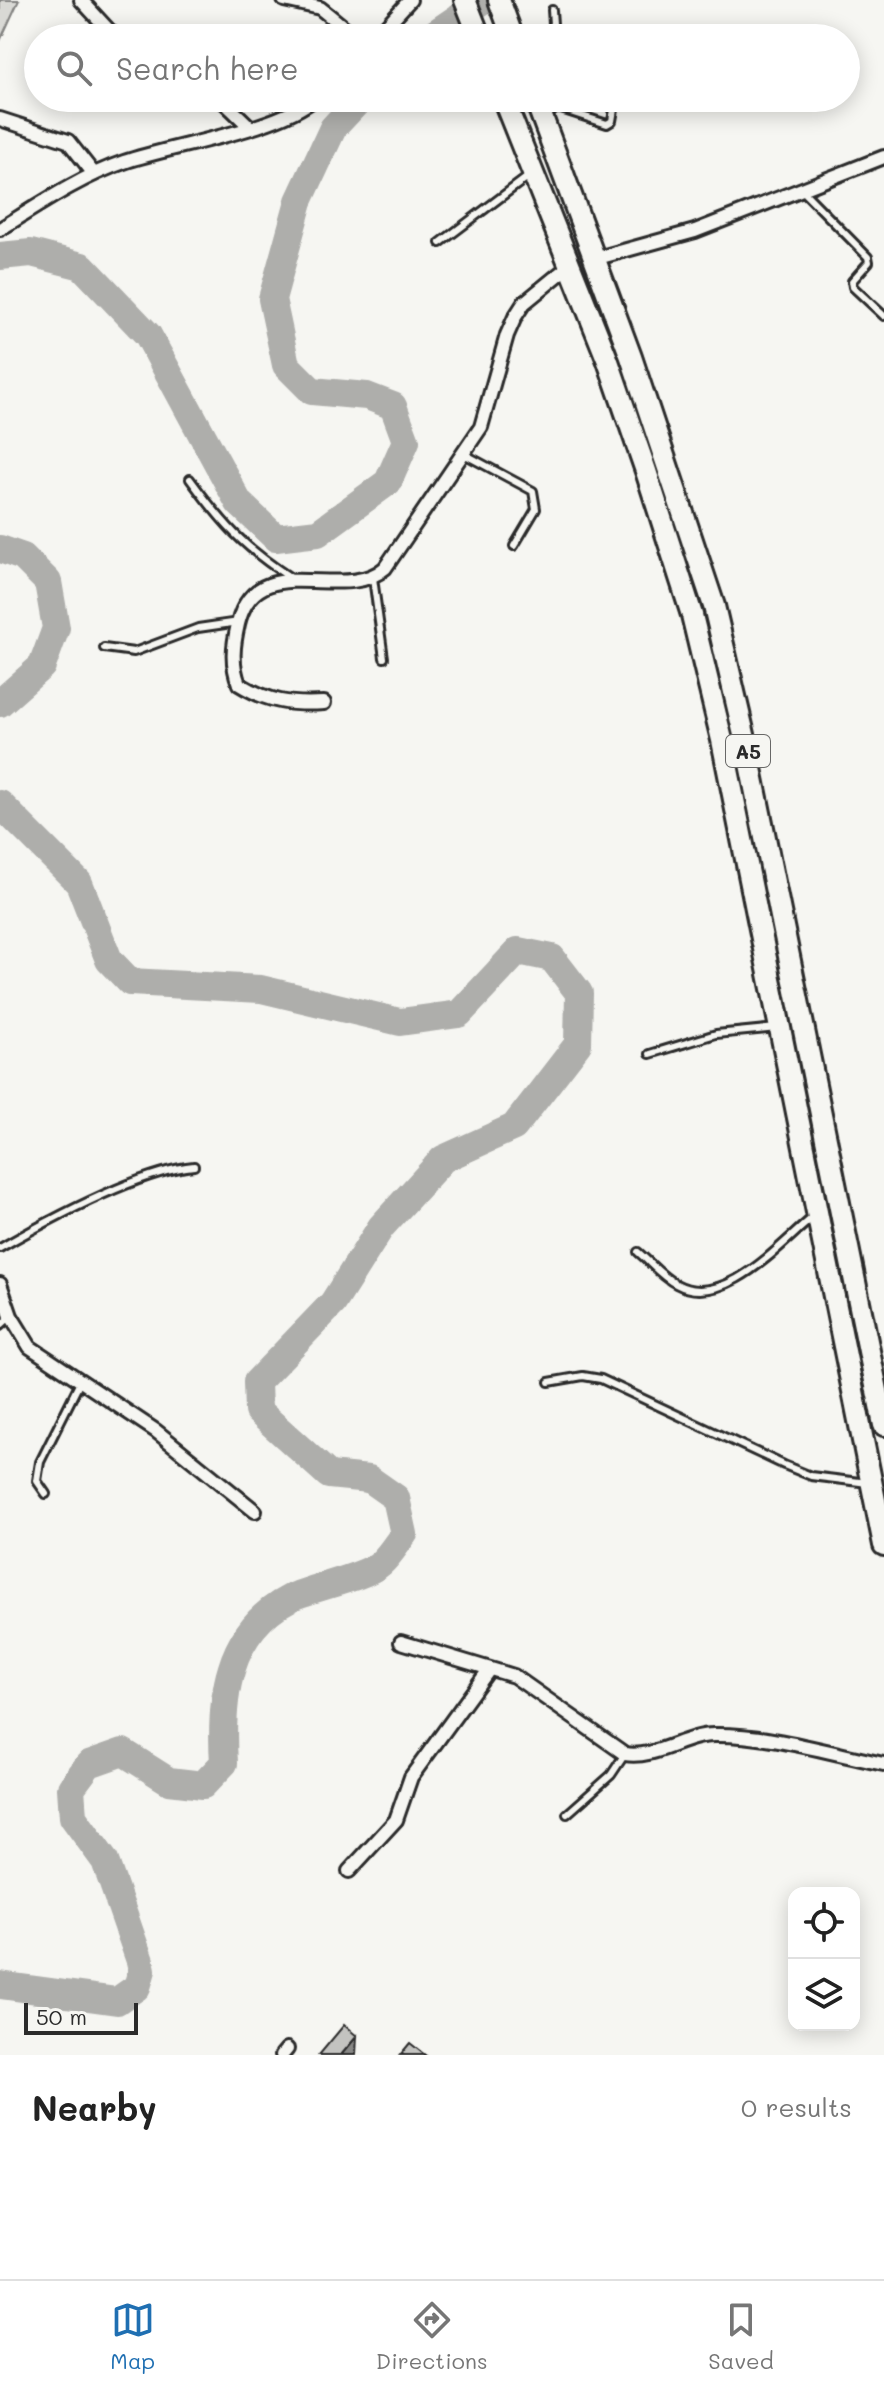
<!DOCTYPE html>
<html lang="en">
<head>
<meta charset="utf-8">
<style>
  :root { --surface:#fff; --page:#f6f6f6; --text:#222; --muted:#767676; --line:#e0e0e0; --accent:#1f6fb2 }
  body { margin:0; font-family:Mali,sans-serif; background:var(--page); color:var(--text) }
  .controls { position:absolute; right:24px; bottom:24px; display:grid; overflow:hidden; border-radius:16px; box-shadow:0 4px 20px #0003 }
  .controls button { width:72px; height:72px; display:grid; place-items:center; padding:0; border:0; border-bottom:2px solid var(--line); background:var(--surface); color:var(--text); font:40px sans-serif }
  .scale { position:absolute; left:24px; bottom:20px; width:114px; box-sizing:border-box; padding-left:8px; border:4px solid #2b2b2b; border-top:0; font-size:22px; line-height:28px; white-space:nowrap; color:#2b2b2b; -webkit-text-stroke:6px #f6f6f2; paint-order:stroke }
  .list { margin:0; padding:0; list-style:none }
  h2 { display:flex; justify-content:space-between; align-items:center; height:104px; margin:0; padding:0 32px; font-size:34px }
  h2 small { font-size:26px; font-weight:400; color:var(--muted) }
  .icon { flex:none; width:44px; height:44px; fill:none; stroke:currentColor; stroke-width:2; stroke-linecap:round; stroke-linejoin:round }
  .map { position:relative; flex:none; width:884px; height:2055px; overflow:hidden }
  .search { position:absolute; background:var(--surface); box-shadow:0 4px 20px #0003; left:24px; right:24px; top:24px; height:88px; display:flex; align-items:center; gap:20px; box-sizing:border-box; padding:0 28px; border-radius:44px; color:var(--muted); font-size:30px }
  .sheet { height:224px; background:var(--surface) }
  nav { display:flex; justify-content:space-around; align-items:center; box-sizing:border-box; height:112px; border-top:2px solid var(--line); background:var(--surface); font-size:22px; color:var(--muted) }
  nav a { display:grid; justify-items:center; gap:4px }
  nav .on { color:var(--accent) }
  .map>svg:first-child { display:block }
  .green { fill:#d9d9d5; stroke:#828280; stroke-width:2 }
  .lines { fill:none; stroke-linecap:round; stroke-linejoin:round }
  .river { stroke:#aeaeab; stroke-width:28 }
  .service-casing { stroke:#2b2b2b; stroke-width:12 }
  .minor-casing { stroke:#2b2b2b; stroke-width:18 }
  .trunk-casing { stroke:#2b2b2b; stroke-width:26 }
  .service { stroke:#f6f6f2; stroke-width:6 }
  .minor { stroke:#f6f6f2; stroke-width:12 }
  .trunk { stroke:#f6f6f2; stroke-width:20 }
  .shaded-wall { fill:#888886; stroke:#2b2b2b; stroke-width:2 }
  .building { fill:#c3c3c0; stroke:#2b2b2b; stroke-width:2 }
  .labels { text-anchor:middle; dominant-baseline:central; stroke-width:8; stroke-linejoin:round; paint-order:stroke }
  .shield { fill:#f6f6f2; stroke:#686867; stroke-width:2 }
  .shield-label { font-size:20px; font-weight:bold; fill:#2b2b2b }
</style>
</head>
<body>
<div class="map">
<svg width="884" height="2055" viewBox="0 0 884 2055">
  <rect width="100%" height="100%" fill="#f6f6f2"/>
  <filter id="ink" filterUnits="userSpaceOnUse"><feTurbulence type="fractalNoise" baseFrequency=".0125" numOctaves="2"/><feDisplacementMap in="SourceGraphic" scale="16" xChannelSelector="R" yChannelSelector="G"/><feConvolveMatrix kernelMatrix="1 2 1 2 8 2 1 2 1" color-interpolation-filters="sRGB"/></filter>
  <g filter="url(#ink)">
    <path class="green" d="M 0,0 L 19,0 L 0,41 Z"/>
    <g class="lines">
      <g class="river">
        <path d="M 428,38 L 484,0"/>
        <path d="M 0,256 L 31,253 L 82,266 L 148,335 L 239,503 L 276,538 L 318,533 L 388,482 L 406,441 L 393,406 L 367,396 L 312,391 L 286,365 L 272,299 L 299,201 L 333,128 L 361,98"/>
        <path d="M 0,549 L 23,557 L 48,582 L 56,628 L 42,666 L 0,703"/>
        <path d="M 0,804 L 79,883 L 109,960 L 130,982 L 261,989 L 400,1022 L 459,1014 L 518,951 L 552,958 L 579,993 L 578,1044 L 514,1127 L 443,1159 L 381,1227 L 333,1303 L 257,1382 L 258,1411 L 329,1475 L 369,1479 L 396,1498 L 404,1534 C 397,1543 390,1555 381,1563 C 365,1578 312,1587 290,1598 C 226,1631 220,1700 224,1763 L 203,1785 L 169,1781 L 123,1752 L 89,1764 L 71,1788 L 73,1817 L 105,1861 L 140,1961 L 142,1970 L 137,1987 L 117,2001 L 0,1985"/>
      </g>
      <g class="service-casing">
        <g id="service">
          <path d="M 552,10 L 554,38"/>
          <path d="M 558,108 L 607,124 L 612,121 L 616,98"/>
          <path d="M 545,115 L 558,108 L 560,98"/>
          <path d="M 803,191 L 868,257 L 869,262 L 852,281 L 853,287 L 884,316"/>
          <path d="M 440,243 L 529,176"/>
          <path d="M 464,454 L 533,491 L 536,509 L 514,546"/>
          <path d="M 190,479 C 223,524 243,547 291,578"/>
          <path d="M 373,578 L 384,658"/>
          <path d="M 104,648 L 134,652 L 198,628 L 239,622"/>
          <path d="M 650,1054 L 716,1034 L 777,1028"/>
          <path d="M 0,1248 C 49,1220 139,1171 194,1166"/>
          <path d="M 638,1252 C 650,1262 662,1277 676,1284 C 724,1310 779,1245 812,1218"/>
          <path d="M 0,1326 L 11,1316"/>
          <path d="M 549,1382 L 583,1376 L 601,1379 L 784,1465 L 811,1476 L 868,1483"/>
          <path d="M 46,1494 L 37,1481 L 40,1462 L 80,1382"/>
          <path d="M 567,1814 L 611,1775 L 625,1754"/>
        </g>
      </g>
      <g class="minor-casing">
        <g id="minor">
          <path d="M 81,0 L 116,38"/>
          <path d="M 284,0 L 320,8 L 357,38"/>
          <path d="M 375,38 L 410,0"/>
          <path d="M 220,98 L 249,126"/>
          <path d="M 0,119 L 68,141 L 94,174"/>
          <path d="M 0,229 C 39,205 80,177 124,162 C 174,145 278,130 315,98"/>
          <path d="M 594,259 L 695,231 L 884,157"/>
          <path d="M 324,703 C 291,705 268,702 239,684 C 231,663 233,646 238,624 C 256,546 343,605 385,568 L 481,427 L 507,335 L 515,317 L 524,303 L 568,267"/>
          <path d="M 0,1284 L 11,1316 L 30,1347 L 156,1431 L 255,1511"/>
          <path d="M 401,1642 L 514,1676 L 625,1754 C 656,1759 684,1735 714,1735 C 770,1734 829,1753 884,1764"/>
          <path d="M 349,1871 L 396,1820 L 411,1777 L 488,1671"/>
          <path d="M 282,2055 L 287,2049"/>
        </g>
      </g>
      <g class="trunk-casing">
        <g id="trunk">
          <path d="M 465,0 L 480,38"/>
          <path d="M 499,0 L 513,38"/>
          <path d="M 503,98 L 608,361 L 646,471 L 692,615 L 722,740 L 884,1545"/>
          <path d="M 535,98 L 631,357 L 714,606 L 745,739 L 884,1425"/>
        </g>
      </g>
      <use href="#service" class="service"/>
      <use href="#minor" class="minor"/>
      <use href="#trunk" class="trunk"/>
    </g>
    <path class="shaded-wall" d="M 357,2036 L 356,2055 L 341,2055 Z"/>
    <g class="building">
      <path d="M 344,2025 L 357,2036 L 341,2055 L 319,2055 Z"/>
      <path d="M 410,2043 L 425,2055 L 400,2055 Z"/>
    </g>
  </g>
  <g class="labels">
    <rect class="shield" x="726" y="735" width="44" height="32" rx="6"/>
    <g class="shield-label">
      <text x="748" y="751">A5</text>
    </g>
  </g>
</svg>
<div class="controls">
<button><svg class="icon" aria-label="locate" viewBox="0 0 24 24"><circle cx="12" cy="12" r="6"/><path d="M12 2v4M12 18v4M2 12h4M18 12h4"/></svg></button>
<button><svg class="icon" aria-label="layers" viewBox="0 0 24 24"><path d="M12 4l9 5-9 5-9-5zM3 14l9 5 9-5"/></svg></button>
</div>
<div class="scale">50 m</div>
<div class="search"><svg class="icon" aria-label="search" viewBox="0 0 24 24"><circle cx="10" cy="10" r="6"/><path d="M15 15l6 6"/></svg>Search here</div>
</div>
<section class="sheet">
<h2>Nearby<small>0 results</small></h2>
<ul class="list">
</ul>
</section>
<nav>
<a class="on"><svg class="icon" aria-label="map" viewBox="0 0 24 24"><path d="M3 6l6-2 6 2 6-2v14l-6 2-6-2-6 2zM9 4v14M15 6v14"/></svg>Map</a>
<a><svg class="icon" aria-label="directions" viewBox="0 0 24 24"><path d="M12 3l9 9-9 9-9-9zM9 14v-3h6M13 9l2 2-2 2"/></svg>Directions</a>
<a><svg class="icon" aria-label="saved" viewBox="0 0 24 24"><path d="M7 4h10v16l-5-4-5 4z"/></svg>Saved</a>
</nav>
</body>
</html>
